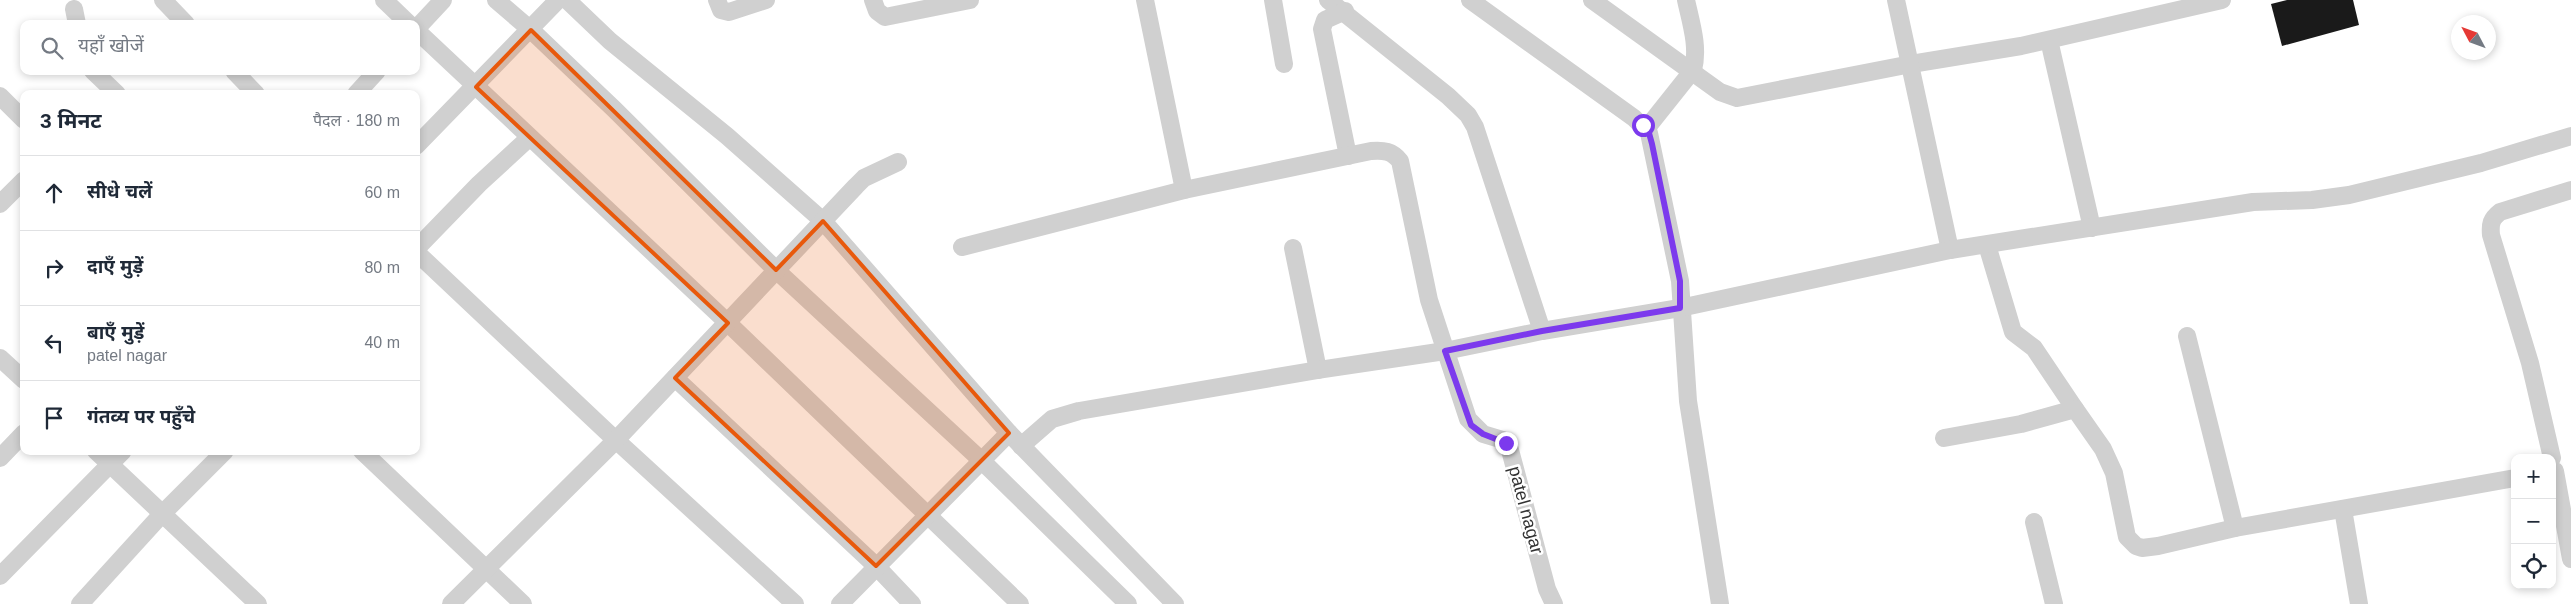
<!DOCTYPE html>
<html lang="hi">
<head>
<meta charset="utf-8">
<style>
  :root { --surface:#fff; --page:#f2f2f3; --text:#1f2937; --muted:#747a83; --line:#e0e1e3 }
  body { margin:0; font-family:Arial,"Noto Sans Devanagari",sans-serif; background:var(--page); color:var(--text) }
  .controls { position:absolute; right:15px; bottom:15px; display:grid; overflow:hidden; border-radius:10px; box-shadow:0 2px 8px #0003 }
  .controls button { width:45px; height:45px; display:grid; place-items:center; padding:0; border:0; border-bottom:1px solid var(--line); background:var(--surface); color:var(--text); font:25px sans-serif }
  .compass { position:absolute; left:2451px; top:15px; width:45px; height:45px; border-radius:50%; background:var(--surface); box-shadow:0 2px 8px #0003; rotate:311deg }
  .stop { position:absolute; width:15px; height:15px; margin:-11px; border:4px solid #7c3aed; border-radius:50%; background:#fff }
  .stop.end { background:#7c3aed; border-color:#fff; box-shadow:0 1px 5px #0008 }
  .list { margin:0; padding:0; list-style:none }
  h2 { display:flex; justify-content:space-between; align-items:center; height:65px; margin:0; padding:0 20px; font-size:21px }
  h2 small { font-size:16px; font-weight:400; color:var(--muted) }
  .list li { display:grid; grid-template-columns:32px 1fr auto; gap:15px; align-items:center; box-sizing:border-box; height:75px; padding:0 20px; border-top:1px solid var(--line) }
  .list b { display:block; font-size:19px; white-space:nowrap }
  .list p { margin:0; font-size:16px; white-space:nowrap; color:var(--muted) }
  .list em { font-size:16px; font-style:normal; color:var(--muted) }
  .icon { flex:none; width:28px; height:28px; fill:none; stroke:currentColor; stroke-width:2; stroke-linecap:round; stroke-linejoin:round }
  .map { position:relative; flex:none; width:2571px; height:604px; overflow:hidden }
  .search { position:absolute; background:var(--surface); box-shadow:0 2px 8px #0003; left:20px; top:20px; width:400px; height:55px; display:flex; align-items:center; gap:12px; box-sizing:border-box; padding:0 18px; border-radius:10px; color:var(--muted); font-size:19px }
  .panel { position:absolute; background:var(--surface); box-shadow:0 2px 8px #0003; left:20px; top:90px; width:400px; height:365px; border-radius:10px }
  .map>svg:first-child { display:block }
  .building { fill:#1a1a1a }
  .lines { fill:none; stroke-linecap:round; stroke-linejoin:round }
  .street { stroke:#d0d0d0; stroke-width:18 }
  .route { stroke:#7c3aed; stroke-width:6 }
  .marked { fill:#e8590c; fill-opacity:0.2; stroke:#e8590c; stroke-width:4; stroke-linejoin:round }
  .labels { text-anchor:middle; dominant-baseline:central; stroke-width:5; stroke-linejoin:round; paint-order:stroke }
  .street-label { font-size:18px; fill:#333; stroke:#fff }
</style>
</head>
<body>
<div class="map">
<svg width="2571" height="604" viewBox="0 0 2571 604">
  <rect width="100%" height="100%" fill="#fff"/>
  <path class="building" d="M 2287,0 L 2353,0 L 2359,25 L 2282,46 L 2271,4 Z"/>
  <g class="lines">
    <g class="street">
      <path d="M 163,0 L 186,24"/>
      <path d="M 384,0 L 409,24"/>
      <path d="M 496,0 L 531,30 L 614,109 L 776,270 L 982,461 L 1128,604"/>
      <path d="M 567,0 L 610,41 L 727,136 L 823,221 L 1009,433 L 1175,604"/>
      <path d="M 717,0 L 721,10 L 729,12 L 766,0"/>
      <path d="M 873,0 L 877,11 L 885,17 L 970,0"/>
      <path d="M 1145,0 L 1184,190"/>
      <path d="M 1273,0 L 1284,64"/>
      <path d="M 1328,0 L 1448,96 L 1468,115 L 1475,127 L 1542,331"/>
      <path d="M 1470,0 L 1634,118 L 1649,133 L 1680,281 L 1688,401 L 1720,604"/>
      <path d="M 1592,0 L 1720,92 L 1737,98 L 1911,64 L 2021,46 L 2222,0"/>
      <path d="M 1896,0 L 1950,250"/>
      <path d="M 74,9 L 77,24"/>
      <path d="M 1345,11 L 1325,20 L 1322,29 L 1348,156"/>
      <path d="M 416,29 L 443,0"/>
      <path d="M 416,30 L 728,323 L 1020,604"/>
      <path d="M 2049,40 L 2092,228"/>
      <path d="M 93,71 L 117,94"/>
      <path d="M 234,71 L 256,94"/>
      <path d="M 356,94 L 377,71"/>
      <path d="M 0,96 L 24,120"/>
      <path d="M 1646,129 L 1693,70 C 1699,47 1691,23 1686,0"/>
      <path d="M 416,146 L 558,0"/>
      <path d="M 0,204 L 24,180"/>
      <path d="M 1987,245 L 2013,332 L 2034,348 L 2075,409"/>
      <path d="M 962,247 L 1184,190 L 1371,151 C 1384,150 1392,151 1400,161 L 1429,300 L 1468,419 L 1483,434 L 1503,440 L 1510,450 L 1547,589 L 1554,604"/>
      <path d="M 1293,248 L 1318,370"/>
      <path d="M 416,249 L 479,184 L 529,138"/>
      <path d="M 416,252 L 606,431 L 795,604"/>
      <path d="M 2187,336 L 2235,528"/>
      <path d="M 0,358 L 24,380"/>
      <path d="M 675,378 L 876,566 L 912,604"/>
      <path d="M 1944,438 L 2021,424 L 2075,409 L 2103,449 L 2114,473 L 2127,537 L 2136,546 L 2142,548 L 2158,546 L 2235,528 L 2515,478"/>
      <path d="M 1021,446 L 1052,419 L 1079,411 L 1318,370 L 1445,351 L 1542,331 L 1680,308 L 1950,250 L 2253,202 L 2312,200 L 2349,195 L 2481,163 L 2571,136"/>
      <path d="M 96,451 L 258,604"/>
      <path d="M 362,451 L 523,604"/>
      <path d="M 0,458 L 24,433"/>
      <path d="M 2552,458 L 2530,363 L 2491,235 C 2490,224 2491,219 2500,212 L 2571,190"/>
      <path d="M 2552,471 L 2555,471 L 2571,559"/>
      <path d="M 2343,509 L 2359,604"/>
      <path d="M 2034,522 L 2054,604"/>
      <path d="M 0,576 L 123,451"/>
      <path d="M 80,604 L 162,514 L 225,451"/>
      <path d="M 451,604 L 616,440 L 856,186 L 864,178 L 898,162"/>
      <path d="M 840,604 L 1009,433"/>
    </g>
  </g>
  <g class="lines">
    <path class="route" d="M 1506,443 L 1483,434 L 1471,425 L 1445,351 L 1542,331 L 1680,308 L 1680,281 L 1652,144 L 1649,133 L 1643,125"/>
  </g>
  <path class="marked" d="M 531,30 L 776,270 L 823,221 L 1009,433 L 876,566 L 675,378 L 728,323 L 476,87 Z"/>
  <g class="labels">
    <g class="street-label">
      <text transform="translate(1526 510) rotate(75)">patel nagar</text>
    </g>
  </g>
</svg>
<div class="controls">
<button>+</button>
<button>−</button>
<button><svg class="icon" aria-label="locate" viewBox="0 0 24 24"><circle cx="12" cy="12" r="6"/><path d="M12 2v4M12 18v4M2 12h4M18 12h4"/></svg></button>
</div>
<svg class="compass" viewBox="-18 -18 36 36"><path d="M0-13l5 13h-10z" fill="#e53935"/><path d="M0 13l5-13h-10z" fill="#747a83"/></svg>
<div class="stop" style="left:1643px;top:125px"></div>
<div class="stop end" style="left:1506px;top:443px"></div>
<div class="search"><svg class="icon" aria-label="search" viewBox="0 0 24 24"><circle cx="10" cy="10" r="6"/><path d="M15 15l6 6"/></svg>यहाँ खोजें</div>
<section class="panel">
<h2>3 मिनट<small>पैदल · 180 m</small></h2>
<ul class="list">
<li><svg class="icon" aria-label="ahead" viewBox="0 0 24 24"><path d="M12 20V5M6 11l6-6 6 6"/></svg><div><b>सीधे चलें</b></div><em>60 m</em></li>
<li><svg class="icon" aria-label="right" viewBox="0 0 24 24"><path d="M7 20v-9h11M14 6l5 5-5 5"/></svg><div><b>दाएँ मुड़ें</b></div><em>80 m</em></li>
<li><svg class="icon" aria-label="left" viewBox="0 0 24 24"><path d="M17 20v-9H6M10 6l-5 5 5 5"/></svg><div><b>बाएँ मुड़ें</b><p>patel nagar</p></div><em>40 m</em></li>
<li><svg class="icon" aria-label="arrive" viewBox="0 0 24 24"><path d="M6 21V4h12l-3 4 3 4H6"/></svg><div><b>गंतव्य पर पहुँचे</b></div></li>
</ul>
</section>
</div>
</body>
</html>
